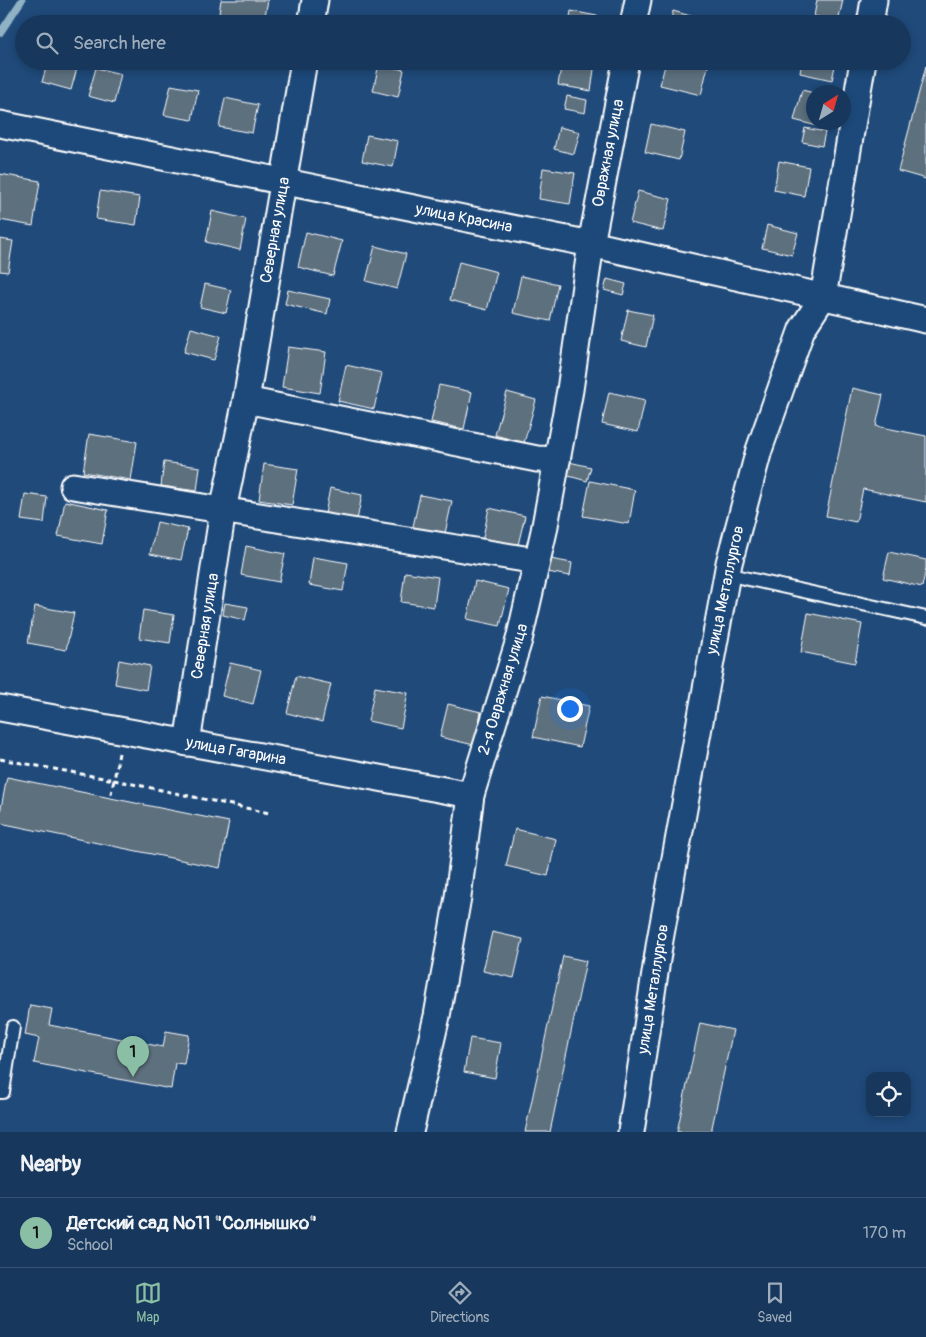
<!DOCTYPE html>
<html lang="en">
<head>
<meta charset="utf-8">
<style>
  :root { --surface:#17385c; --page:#203f62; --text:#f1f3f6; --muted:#9eacbb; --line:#365272; --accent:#8abfa5 }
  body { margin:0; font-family:Pangolin,sans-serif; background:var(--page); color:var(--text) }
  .controls { position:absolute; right:15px; bottom:15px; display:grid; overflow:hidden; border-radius:10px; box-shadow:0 2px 8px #0003 }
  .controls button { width:45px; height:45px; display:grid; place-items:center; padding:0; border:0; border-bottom:1px solid var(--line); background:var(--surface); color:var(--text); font:25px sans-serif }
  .compass { position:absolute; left:806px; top:85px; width:45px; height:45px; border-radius:50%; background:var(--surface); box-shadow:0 2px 8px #0003; rotate:37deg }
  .you { position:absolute; left:569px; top:708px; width:18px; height:18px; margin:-12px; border:4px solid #fff; border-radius:50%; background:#1a73e8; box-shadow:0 0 0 8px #1a73e833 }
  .badge { display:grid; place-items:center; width:32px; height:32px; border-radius:50%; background:var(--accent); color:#111; font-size:16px; font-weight:700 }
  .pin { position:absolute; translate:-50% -41px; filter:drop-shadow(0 1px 2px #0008) }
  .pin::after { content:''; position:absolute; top:26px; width:18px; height:15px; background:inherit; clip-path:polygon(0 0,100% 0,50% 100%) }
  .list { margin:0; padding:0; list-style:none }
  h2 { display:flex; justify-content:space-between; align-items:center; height:65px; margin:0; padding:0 20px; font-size:21px }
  h2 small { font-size:16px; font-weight:400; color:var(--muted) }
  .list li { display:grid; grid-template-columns:32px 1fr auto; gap:15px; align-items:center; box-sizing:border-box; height:70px; padding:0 20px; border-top:1px solid var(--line) }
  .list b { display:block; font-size:19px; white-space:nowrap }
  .list p { margin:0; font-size:16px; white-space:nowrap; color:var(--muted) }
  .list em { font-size:16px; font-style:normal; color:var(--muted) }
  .icon { flex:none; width:28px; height:28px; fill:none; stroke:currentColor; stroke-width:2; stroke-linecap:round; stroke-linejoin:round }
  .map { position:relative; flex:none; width:926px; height:1132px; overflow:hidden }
  .search { position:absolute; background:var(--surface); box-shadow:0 2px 8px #0003; left:15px; right:15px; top:15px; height:55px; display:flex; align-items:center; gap:12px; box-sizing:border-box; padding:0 18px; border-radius:28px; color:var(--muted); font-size:19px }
  .sheet { height:135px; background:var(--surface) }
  nav { display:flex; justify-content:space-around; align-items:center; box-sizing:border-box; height:70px; border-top:1px solid var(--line); background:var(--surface); font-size:14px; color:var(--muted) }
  nav a { display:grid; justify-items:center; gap:2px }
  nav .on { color:var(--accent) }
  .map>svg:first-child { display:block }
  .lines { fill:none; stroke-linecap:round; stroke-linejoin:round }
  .stream { stroke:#8fb2c5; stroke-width:7 }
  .building { fill:#5d6f7e; stroke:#fff }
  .lane-casing { stroke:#fff; stroke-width:16 }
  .street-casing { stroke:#fff; stroke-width:29 }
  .path { stroke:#fff; stroke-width:3; stroke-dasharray:5 4; stroke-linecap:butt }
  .lane { stroke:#1f4a7a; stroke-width:12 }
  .street { stroke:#1f4a7a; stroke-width:25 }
  .labels { text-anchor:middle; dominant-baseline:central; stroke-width:4; stroke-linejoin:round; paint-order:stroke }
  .street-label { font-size:16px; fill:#fff; stroke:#1f4a7a }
</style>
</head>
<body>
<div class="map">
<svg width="926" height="1132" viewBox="0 0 926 1132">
  <rect width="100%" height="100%" fill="#1f4a7a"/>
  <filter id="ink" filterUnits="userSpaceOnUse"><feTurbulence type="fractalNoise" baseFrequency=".02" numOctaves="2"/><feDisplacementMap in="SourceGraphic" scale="10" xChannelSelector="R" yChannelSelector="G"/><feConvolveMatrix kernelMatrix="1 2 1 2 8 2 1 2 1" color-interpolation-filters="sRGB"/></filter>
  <g filter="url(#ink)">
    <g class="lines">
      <path class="stream" d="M 0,33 L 22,0"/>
    </g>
    <g class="building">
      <path d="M 221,0 L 268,0 L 264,21 L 219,13 Z"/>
      <path d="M 817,0 L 843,0 L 838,22 L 814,16 Z"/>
      <path d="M 571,11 L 602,17 L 601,24 L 569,24 Z"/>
      <path d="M 673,11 L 701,19 L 700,24 L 670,24 Z"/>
      <path d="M 48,61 L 79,61 L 71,90 L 42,82 Z"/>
      <path d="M 562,61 L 595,62 L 591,91 L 558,85 Z"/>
      <path d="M 666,61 L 688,61 L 708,66 L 701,95 L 660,85 Z"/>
      <path d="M 802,61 L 836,61 L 832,80 L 800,73 Z"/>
      <path d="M 379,64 L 404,70 L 398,97 L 373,91 Z"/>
      <path d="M 926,66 L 926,179 L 898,171 Z"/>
      <path d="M 96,68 L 121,74 L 114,103 L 88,96 Z"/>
      <path d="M 171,85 L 198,90 L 192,120 L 164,115 Z"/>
      <path d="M 802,90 L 814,93 L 814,122 L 822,122 L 821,127 L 794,120 Z"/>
      <path d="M 567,96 L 587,100 L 585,113 L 564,109 Z"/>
      <path d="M 225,98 L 258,105 L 252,133 L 219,127 Z"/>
      <path d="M 651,124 L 685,132 L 679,160 L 645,152 Z"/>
      <path d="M 559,127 L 580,132 L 574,154 L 554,149 Z"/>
      <path d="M 805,128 L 825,132 L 822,146 L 802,142 Z"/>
      <path d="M 367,135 L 398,141 L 393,167 L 362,161 Z"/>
      <path d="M 779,161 L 809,167 L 804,196 L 774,190 Z"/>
      <path d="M 543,168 L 575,173 L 570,204 L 539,199 Z"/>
      <path d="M 0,174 L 40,181 L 33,226 L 0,220 Z"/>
      <path d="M 100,191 L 140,197 L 136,225 L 96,219 Z"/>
      <path d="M 638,191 L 671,199 L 663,231 L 630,223 Z"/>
      <path d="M 212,211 L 246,219 L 240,250 L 206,242 Z"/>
      <path d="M 767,225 L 798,233 L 792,255 L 762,248 Z"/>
      <path d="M 306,232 L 342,241 L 333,276 L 298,267 Z"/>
      <path d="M 0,239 L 13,241 L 8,272 L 0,271 Z"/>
      <path d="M 375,246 L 406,254 L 397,289 L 366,281 Z"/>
      <path d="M 459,262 L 497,272 L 487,310 L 450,300 Z"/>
      <path d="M 521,276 L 558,284 L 550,321 L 513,313 Z"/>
      <path d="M 607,279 L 626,284 L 623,295 L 604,290 Z"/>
      <path d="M 205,284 L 231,290 L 226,313 L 200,307 Z"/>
      <path d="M 288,290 L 330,299 L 327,314 L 285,304 Z"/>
      <path d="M 628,310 L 653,315 L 646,347 L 621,341 Z"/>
      <path d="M 191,328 L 221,336 L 214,360 L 184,352 Z"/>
      <path d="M 288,347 L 326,352 L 320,393 L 282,387 Z"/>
      <path d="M 346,365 L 382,373 L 374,409 L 338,401 Z"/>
      <path d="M 439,385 L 472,392 L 464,429 L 431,422 Z"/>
      <path d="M 852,388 L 883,395 L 876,426 L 926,436 L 926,502 L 863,489 L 856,522 L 826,516 Z"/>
      <path d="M 507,392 L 536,400 L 524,443 L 495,435 Z"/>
      <path d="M 609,392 L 645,400 L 638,432 L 602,424 Z"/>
      <path d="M 89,434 L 137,442 L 131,480 L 83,472 Z"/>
      <path d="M 164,462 L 200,467 L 197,491 L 161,486 Z"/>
      <path d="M 569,462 L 591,467 L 587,481 L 565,475 Z"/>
      <path d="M 264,464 L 298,469 L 292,505 L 259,500 Z"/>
      <path d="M 590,481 L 635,490 L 629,524 L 583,516 Z"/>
      <path d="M 330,488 L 362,495 L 357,520 L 325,514 Z"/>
      <path d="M 25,494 L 47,497 L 44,523 L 21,520 Z"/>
      <path d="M 420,495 L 452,501 L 444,538 L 412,531 Z"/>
      <path d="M 65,501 L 108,510 L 102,544 L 58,536 Z"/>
      <path d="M 489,508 L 525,516 L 517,549 L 482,542 Z"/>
      <path d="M 157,522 L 188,529 L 181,560 L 150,554 Z"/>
      <path d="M 246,546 L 285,554 L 279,582 L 241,575 Z"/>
      <path d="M 889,552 L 926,560 L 926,569 L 922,587 L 883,578 Z"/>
      <path d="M 313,557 L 348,563 L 343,591 L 309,585 Z"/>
      <path d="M 550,559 L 572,563 L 570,576 L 547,572 Z"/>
      <path d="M 405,572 L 438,577 L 434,607 L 401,602 Z"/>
      <path d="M 475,581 L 509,589 L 500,626 L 467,619 Z"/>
      <path d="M 225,603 L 248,607 L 245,620 L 223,615 Z"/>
      <path d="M 35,606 L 74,613 L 66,650 L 28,643 Z"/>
      <path d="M 143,610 L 174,615 L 170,643 L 139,638 Z"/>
      <path d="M 808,613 L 862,624 L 855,663 L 801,652 Z"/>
      <path d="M 119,660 L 150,666 L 146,690 L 115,684 Z"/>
      <path d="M 230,663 L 261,670 L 253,704 L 222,696 Z"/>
      <path d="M 296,676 L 331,684 L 322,722 L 287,713 Z"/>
      <path d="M 375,687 L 408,693 L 401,728 L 368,721 Z"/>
      <path d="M 542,696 L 589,706 L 580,747 L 533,737 Z"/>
      <path d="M 448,704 L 481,712 L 474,745 L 440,737 Z"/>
      <path d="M 7,777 L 229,822 L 220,868 L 0,823 L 0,813 Z"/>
      <path d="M 515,829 L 556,839 L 548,876 L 506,866 Z"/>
      <path d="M 492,932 L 523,939 L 514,978 L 483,971 Z"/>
      <path d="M 563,956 L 586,961 L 550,1132 L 525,1132 Z"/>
      <path d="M 30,1005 L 52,1009 L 49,1025 L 163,1047 L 166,1031 L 189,1035 L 184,1064 L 175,1063 L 171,1089 L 34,1063 L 39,1038 L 25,1035 Z"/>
      <path d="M 700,1023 L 733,1030 L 711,1132 L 677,1132 Z"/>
      <path d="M 470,1038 L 501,1043 L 495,1078 L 464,1072 Z"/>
    </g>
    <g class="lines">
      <g class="lane-casing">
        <g id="lane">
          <path d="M 726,574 L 926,618"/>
          <path d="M 0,1092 L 3,1092 L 13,1027"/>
        </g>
      </g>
      <g class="street-casing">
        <g id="street">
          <path d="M 311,24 L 315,0"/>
          <path d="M 633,24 L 638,0"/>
          <path d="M 870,24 L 874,0"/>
          <path d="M 0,124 L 591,244 L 926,320"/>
          <path d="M 246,400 L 537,459 L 557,460"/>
          <path d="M 73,486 L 537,561"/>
          <path d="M 0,708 L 471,795"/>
          <path d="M 187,743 L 223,510 L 246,400 L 304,61"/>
          <path d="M 410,1132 L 437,1016 L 458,897 L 471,795 L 519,640 L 544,531 L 570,390 L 591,244 L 626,61"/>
          <path d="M 631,1132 L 660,940 L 729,563 L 759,450 L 802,329 L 823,297 L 863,61"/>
        </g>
      </g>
      <g class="path">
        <path d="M 119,753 L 114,780 L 269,813"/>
        <path d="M 0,759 L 114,780 L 110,798"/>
      </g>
      <use href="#lane" class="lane"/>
      <use href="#street" class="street"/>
    </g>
  </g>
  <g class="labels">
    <g class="street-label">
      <text transform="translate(608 153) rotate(-79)">Овражная улица</text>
      <text transform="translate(464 218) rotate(11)">улица Красина</text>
      <text transform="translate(275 230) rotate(-80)">Северная улица</text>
      <text transform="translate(725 590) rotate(-78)">улица Металлургов</text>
      <text transform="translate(205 626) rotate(-81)">Северная улица</text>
      <text transform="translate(503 689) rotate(-73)">2-я Овражная улица</text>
      <text transform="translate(236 751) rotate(10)">улица Гагарина</text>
      <text transform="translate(653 989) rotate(-81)">улица Металлургов</text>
    </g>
  </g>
</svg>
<div class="controls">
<button><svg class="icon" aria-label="locate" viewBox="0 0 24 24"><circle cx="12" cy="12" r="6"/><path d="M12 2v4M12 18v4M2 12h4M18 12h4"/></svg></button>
</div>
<svg class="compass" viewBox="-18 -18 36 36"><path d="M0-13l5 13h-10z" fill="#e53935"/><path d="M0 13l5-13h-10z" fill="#9eacbb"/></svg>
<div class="you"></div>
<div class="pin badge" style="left:133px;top:1077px">1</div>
<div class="search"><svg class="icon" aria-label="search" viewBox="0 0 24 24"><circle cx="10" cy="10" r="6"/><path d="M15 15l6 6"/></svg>Search here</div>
</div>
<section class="sheet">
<h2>Nearby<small></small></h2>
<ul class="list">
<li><span class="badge">1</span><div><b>Детский сад №11 &quot;Солнышко&quot;</b><p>School</p></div><em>170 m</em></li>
</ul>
</section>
<nav>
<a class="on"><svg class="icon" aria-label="map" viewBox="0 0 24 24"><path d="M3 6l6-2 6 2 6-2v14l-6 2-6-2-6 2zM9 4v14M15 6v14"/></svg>Map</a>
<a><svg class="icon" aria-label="directions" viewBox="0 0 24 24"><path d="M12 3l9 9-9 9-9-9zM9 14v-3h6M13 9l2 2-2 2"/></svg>Directions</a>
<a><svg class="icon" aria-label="saved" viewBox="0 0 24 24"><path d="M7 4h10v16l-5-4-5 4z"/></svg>Saved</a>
</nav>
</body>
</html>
